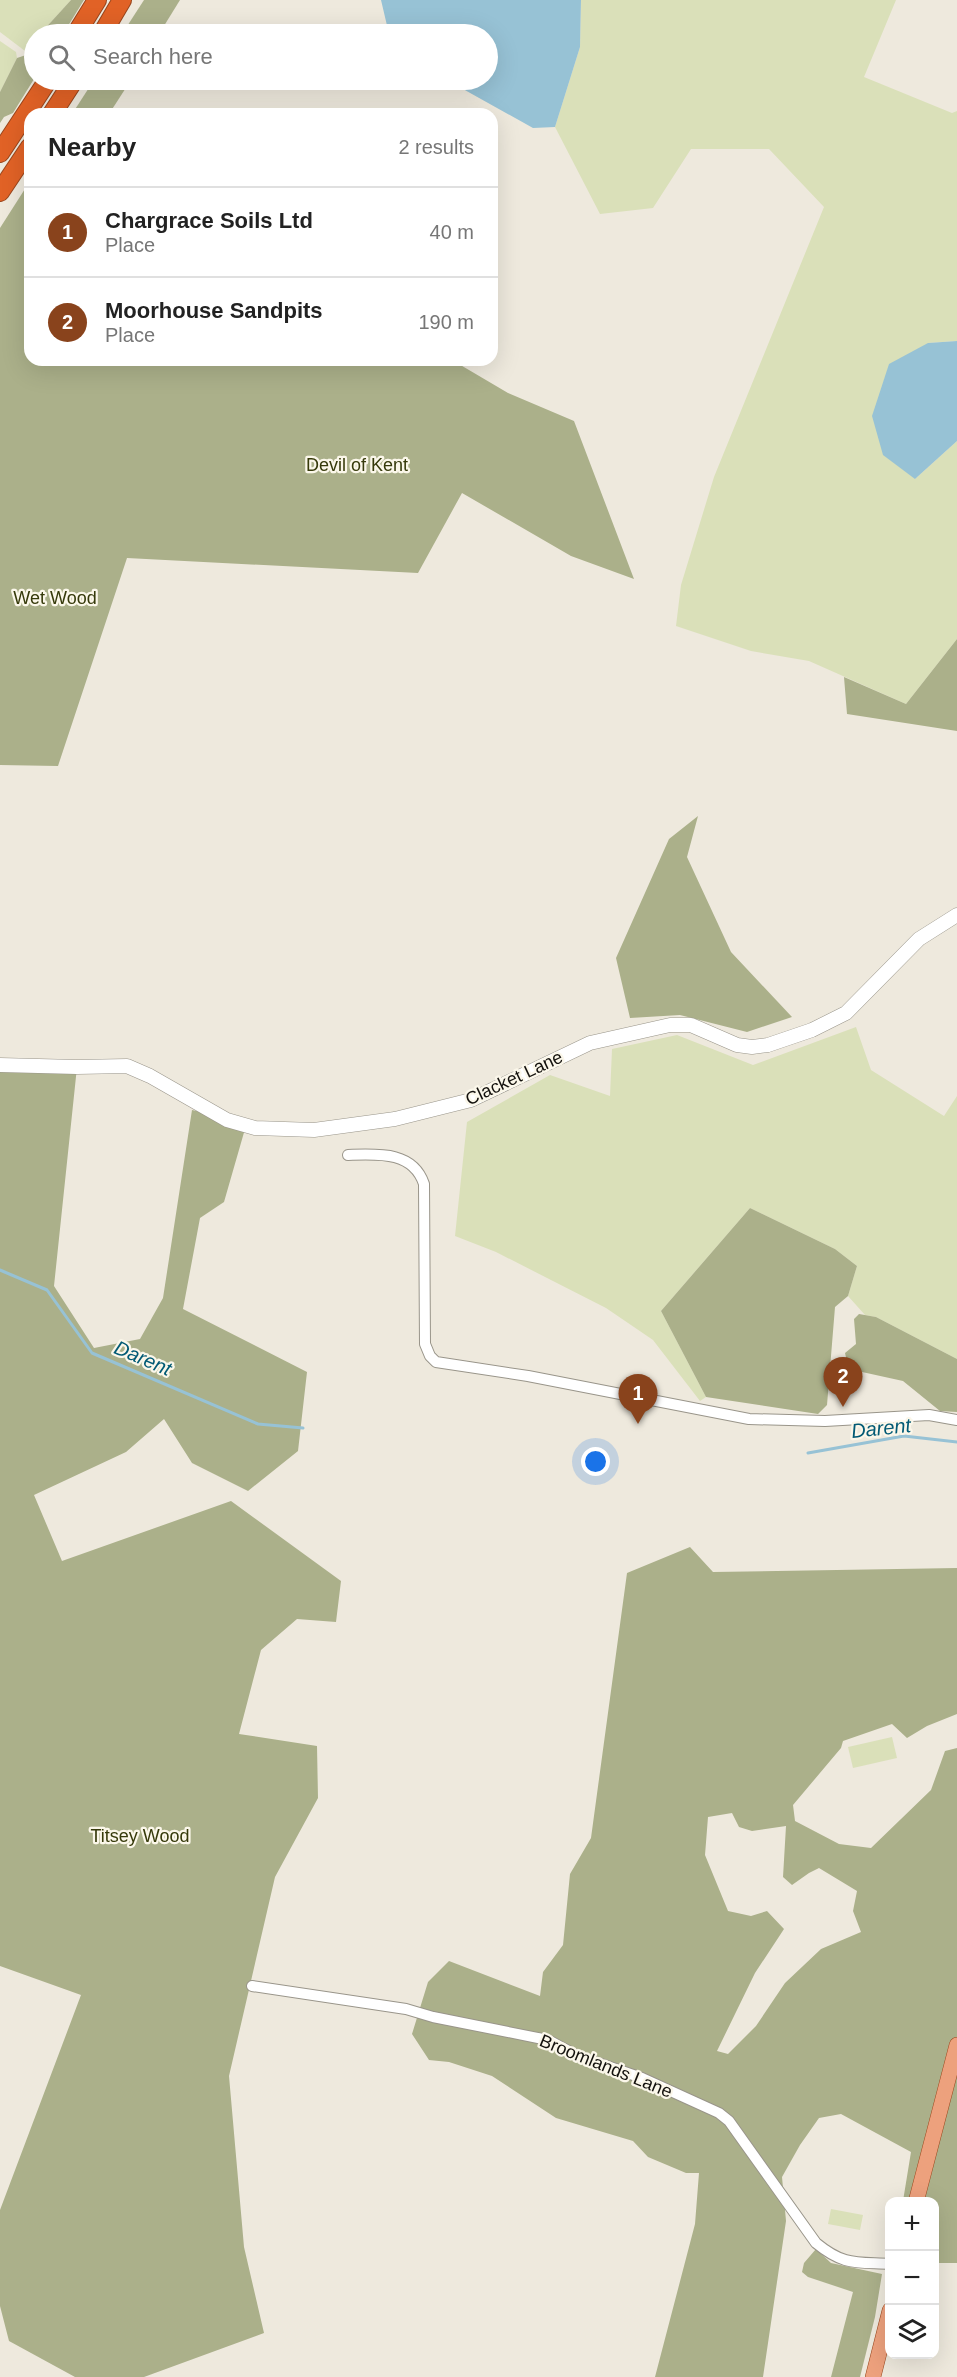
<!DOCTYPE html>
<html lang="en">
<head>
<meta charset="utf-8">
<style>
  :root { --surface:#fff; --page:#f2f2f2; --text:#222; --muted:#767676; --line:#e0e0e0; --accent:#89431c }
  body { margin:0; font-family:Helvetica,sans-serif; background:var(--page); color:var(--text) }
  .controls { position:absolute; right:18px; bottom:18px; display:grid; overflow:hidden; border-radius:12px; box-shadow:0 6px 24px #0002 }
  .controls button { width:54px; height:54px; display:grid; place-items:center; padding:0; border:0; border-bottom:2px solid var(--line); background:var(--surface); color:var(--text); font:30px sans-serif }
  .you { position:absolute; left:596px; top:1462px; width:21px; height:21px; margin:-15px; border:4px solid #fff; border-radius:50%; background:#1a73e8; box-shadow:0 0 0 9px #1a73e833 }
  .badge { display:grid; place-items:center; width:39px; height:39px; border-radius:50%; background:var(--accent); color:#fff; font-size:20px; font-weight:700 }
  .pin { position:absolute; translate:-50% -50px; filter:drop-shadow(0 2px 3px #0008) }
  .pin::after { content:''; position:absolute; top:32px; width:21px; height:18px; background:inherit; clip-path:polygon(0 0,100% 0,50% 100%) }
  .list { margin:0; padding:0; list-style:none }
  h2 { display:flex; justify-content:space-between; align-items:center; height:78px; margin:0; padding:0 24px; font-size:26px }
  h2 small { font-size:20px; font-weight:400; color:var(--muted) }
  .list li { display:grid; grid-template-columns:39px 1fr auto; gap:18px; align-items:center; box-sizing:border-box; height:90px; padding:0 24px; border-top:2px solid var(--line) }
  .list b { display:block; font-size:22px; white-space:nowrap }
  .list p { margin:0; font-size:20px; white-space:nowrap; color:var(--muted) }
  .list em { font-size:20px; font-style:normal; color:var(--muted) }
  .icon { flex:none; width:33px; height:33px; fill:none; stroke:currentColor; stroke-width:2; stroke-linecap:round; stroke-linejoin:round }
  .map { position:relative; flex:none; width:957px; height:2377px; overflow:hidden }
  .search { position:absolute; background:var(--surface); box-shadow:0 6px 24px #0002; left:24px; top:24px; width:474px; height:66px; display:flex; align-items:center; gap:15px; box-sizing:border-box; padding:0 21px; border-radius:33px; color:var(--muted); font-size:22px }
  .panel { position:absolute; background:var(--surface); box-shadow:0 6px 24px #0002; left:24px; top:108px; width:474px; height:258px; border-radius:18px }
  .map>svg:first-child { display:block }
  .green { fill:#dae0b9 }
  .forest { fill:#abb08a; fill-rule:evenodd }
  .water { fill:#97c2d5 }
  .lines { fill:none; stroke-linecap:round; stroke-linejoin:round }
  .stream { stroke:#97c2d5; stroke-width:3 }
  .street-casing { stroke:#99958a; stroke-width:12 }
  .secondary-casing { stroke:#99958a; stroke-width:15 }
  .primary-casing { stroke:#99461d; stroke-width:16 }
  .highway-casing { stroke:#99461d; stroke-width:20 }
  .street { stroke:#fff; stroke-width:10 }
  .secondary { stroke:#fff; stroke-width:14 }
  .primary { stroke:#eda17d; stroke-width:15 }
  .highway { stroke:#e16226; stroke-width:18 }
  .labels { text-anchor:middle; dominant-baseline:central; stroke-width:4.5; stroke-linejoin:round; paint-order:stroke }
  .park-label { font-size:18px; fill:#363a0b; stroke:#fbf7ea }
  .street-label { font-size:18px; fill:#13110d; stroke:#fbf7ea }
  .water-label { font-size:20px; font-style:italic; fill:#025a75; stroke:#fbf7ea }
</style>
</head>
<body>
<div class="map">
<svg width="957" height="2377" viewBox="0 0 957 2377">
  <rect width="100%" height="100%" fill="#eee9dd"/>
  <g class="green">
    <path d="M 0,0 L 71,0 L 40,34 L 34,34 L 34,43 L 29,54 L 0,32 Z"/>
    <path d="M 581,0 L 896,0 L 864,77 L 952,113 L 957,111 L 957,341 L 928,343 L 915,479 L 957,441 L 957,639 L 906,704 L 809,661 L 751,651 L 676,626 L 681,585 L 714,477 L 824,207 L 769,149 L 691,149 L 653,208 L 600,214 L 555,127 L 580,47 Z"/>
    <path d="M 0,41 L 16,52 L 17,58 L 0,92 Z"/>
    <path d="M 856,1027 L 871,1070 L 944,1116 L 957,1096 L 957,1359 L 876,1317 L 865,1315 L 848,1296 L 857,1266 L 835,1249 L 750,1208 L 661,1311 L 706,1397 L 700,1401 L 653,1340 L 606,1308 L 496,1252 L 455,1236 L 467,1122 L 550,1075 L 610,1096 L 612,1049 L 677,1035 L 753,1065 Z"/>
    <path d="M 892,1737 L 897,1758 L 853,1768 L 848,1747 Z"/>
    <path d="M 831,2209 L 863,2215 L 860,2230 L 828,2224 Z"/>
  </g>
  <g class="forest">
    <path d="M 71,0 L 84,0 L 63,34 L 40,34 Z"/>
    <path d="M 144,0 L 180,0 L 159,34 L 122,34 Z"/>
    <path d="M 34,43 L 34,79 L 13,113 L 4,117 L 0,123 L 0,92 L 17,58 L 29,54 Z"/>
    <path d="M 94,80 L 131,80 L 109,114 L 72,114 Z"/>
    <path d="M 30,181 L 30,360 L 452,360 L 508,393 L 574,421 L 634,579 L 571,556 L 462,493 L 418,573 L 127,558 L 58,766 L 0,765 L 0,228 Z"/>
    <path d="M 957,639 L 957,731 L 847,714 L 844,677 L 906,704 Z"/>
    <path d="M 698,816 L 687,857 L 731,952 L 792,1017 L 747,1032 L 680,1015 L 630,1018 L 616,958 L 669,839 Z"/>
    <path d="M 0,1065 L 77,1067 L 54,1286 L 94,1348 L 140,1339 L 163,1298 L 192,1110 L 247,1122 L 224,1202 L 200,1218 L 183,1309 L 307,1372 L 298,1451 L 248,1491 L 192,1463 L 164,1419 L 126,1452 L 34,1495 L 62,1561 L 231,1501 L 341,1581 L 336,1622 L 297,1619 L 261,1650 L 239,1734 L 317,1746 L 318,1798 L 275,1877 L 229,2076 L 244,2247 L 264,2333 L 144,2377 L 75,2377 L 9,2341 L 0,2306 L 0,2210 L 81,1995 L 0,1966 Z"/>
    <path d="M 750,1208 L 835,1249 L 857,1266 L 848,1296 L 835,1307 L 827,1405 L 818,1414 L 706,1397 L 661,1311 Z"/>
    <path d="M 859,1314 L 876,1317 L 957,1359 L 957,1412 L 940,1411 L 903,1381 L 853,1370 L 848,1366 L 845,1353 L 856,1344 L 854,1319 Z"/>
    <path d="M 690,1547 L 713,1572 L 957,1568 L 957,1714 L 927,1726 L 907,1738 L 892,1724 L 843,1741 L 841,1748 L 793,1805 L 795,1821 L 839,1844 L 871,1848 L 931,1790 L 945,1751 L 957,1748 L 957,2263 L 935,2263 L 934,2202 L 903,2201 L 911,2152 L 841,2114 L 819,2118 L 800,2145 L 782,2177 L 786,2221 L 763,2377 L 655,2377 L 695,2224 L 699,2173 L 686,2173 L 648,2157 L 633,2141 L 556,2118 L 492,2076 L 449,2062 L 429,2060 L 412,2034 L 428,1982 L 449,1961 L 540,1996 L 543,1972 L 563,1945 L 570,1874 L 591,1838 L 627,1573 ZM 732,1813 L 739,1827 L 752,1831 L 786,1826 L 783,1877 L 792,1885 L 809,1873 L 819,1868 L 857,1891 L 853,1911 L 861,1932 L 821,1949 L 785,1983 L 756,2026 L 728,2054 L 717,2051 L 755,1973 L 784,1929 L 767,1911 L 751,1916 L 728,1911 L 705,1855 L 708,1817 Z"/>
    <path d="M 816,2249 L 831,2263 L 882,2274 L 875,2317 L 860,2377 L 831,2377 L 853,2292 L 808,2277 L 802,2272 L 804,2263 Z"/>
  </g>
  <g class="water">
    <path d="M 381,0 L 581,0 L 580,47 L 555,127 L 533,128 L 463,89 L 439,80 L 488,80 L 488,34 L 389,34 Z"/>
    <path d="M 957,341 L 957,441 L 915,479 L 883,455 L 872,416 L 889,364 L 928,343 Z"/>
  </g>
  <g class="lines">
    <g class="stream">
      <path d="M 0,1270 L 47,1290 L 92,1353 L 258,1424 L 303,1428"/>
      <path d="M 808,1453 L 904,1436 L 957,1442"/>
    </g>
    <g class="street-casing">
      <g id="street">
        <path d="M 348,1155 C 378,1154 413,1151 424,1184 L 425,1344 L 430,1356 L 436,1362 L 528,1376 L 749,1419 L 825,1421 L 929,1415 L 957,1420"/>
        <path d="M 252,1986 L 406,2009 L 433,2017 L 548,2040 L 578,2056 L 642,2078 L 719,2113 L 729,2121 L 816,2243 C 844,2266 856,2262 890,2264"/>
      </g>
    </g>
    <g class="secondary-casing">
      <path id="secondary" d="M 0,1065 L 77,1067 L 127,1066 L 150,1076 L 227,1120 L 255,1128 L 314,1130 L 395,1119 L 471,1100 L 590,1043 L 670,1025 L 691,1025 L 737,1045 L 752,1047 L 768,1045 L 812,1030 L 846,1013 L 919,939 L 957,915"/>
    </g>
    <g class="primary-casing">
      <g id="primary">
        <path d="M 916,2202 L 957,2045"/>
        <path d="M 873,2377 L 890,2310"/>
      </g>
    </g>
    <g class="highway-casing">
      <g id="highway">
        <path d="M 76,34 L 97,0"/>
        <path d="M 102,34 L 122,0"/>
        <path d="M 52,114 L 74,80"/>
        <path d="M 0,153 L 48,80"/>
        <path d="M 0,192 L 30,147"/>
      </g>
    </g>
    <use href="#street" class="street"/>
    <use href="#secondary" class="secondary"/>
    <use href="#primary" class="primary"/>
    <use href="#highway" class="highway"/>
  </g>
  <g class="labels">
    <g class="park-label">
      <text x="357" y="465">Devil of Kent</text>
      <text x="55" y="598">Wet Wood</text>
      <text x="140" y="1836">Titsey Wood</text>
    </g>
    <g class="street-label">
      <text transform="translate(514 1078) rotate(-25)">Clacket Lane</text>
      <text transform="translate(606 2066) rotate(22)">Broomlands Lane</text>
    </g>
    <g class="water-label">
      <text transform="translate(143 1358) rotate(23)">Darent</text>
      <text transform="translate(881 1428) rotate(-6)">Darent</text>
    </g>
  </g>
</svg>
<div class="controls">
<button>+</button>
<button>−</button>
<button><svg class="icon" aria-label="layers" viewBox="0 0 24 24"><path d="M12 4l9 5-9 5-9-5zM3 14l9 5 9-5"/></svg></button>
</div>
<div class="you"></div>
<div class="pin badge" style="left:638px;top:1424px">1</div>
<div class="pin badge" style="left:843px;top:1407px">2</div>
<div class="search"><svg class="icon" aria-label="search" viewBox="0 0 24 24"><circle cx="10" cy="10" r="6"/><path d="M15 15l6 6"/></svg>Search here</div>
<section class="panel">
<h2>Nearby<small>2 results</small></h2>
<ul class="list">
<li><span class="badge">1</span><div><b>Chargrace Soils Ltd</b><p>Place</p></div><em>40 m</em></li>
<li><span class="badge">2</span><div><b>Moorhouse Sandpits</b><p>Place</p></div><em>190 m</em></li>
</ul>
</section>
</div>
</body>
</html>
